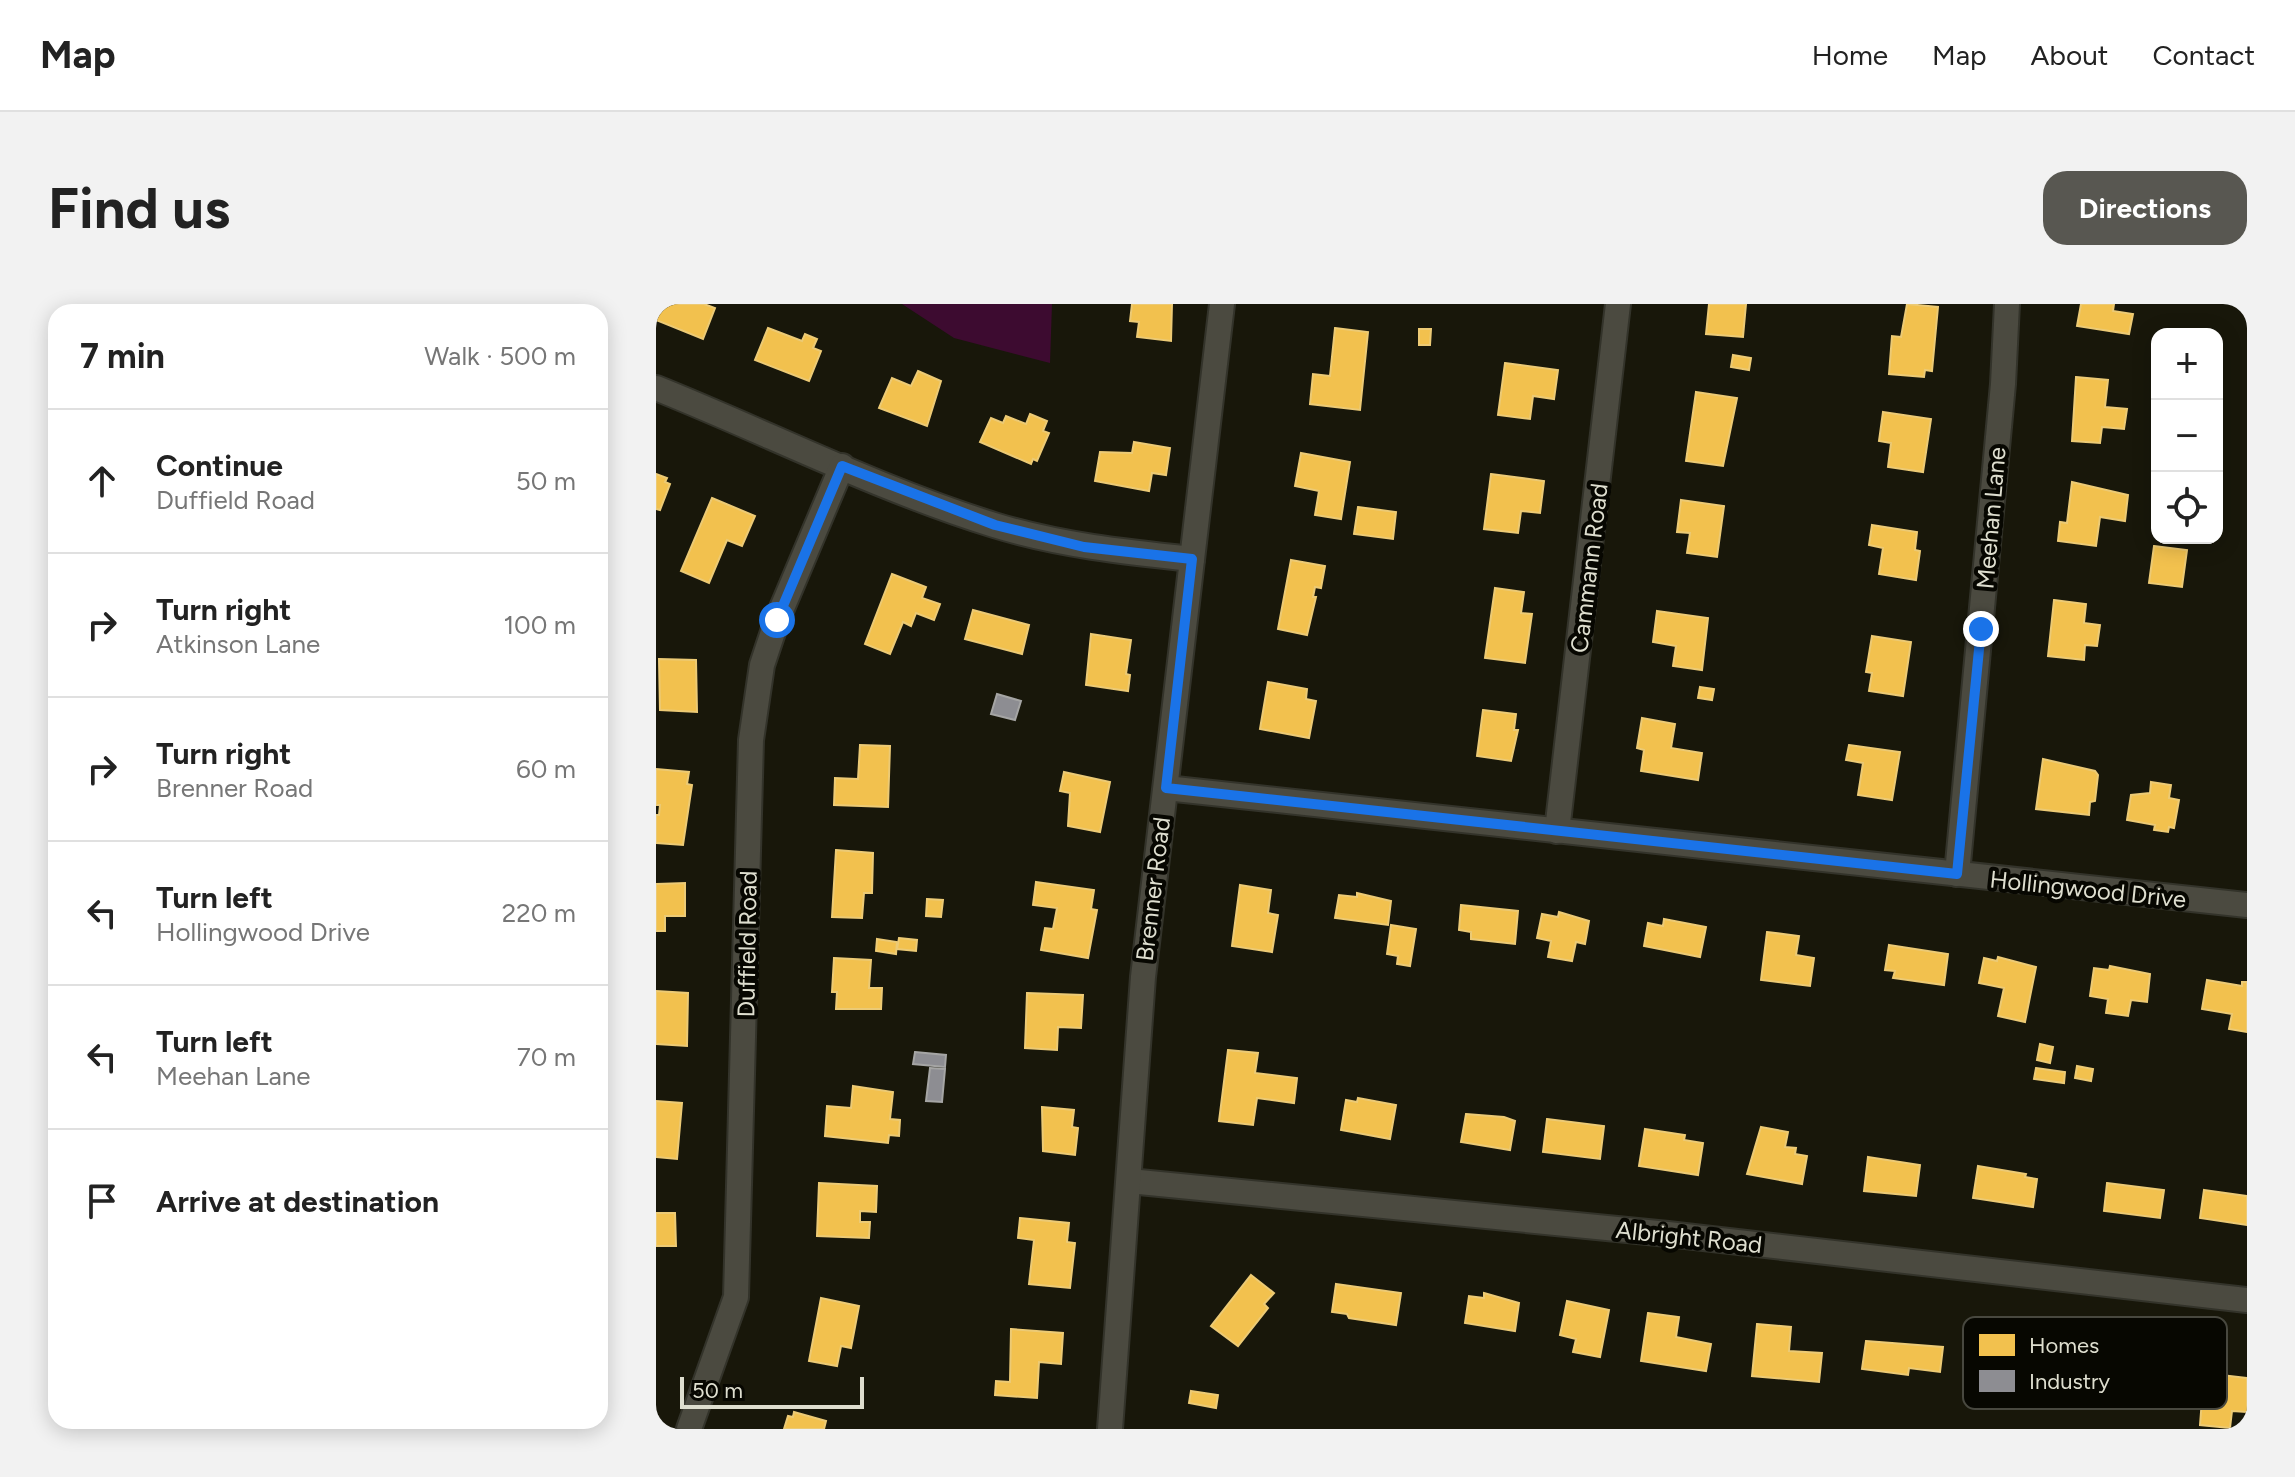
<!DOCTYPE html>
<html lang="en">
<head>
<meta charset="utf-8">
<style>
  :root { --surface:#fff; --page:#f2f2f2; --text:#222; --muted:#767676; --line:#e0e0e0; --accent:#585751 }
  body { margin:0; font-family:Figtree,sans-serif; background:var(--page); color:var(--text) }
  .controls { position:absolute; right:24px; top:24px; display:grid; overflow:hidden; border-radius:16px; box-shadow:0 4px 20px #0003 }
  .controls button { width:72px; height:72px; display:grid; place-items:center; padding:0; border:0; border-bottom:2px solid var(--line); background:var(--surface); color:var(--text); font:40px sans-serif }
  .scale { position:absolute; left:24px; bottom:20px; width:184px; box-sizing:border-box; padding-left:8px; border:4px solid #dedecf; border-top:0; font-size:22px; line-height:28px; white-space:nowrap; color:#dedecf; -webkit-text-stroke:6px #070701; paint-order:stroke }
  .stop { position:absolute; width:24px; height:24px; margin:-18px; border:6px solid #1a73e8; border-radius:50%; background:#fff }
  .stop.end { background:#1a73e8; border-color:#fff; box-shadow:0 2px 8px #0008 }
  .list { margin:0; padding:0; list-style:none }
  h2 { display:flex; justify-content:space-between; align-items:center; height:104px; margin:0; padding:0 32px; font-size:34px }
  h2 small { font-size:26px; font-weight:400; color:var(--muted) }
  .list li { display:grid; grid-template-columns:52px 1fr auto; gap:24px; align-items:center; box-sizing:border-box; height:144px; padding:0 32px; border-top:2px solid var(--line) }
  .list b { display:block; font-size:30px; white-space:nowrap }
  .list p { margin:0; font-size:26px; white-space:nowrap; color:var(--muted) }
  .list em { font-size:26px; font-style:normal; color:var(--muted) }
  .icon { flex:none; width:44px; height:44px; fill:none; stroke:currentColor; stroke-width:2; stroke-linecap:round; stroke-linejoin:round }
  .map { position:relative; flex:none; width:1591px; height:1125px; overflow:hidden; border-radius:24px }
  header { display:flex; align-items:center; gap:48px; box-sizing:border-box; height:112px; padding:0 40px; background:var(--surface); border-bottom:2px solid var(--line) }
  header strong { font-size:38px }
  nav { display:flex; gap:44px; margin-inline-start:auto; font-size:28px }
  .intro { display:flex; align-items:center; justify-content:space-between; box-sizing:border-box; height:192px; padding:0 48px }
  h1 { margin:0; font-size:56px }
  .button { padding:20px 36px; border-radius:24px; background:var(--accent); color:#fff; font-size:28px; font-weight:700 }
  main { display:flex; gap:48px; padding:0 48px }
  aside { flex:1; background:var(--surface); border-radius:24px; box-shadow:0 4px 20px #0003 }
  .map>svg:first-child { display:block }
  .green { fill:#3d0b30 }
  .homes { fill:#f2c14e; stroke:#ecca75; stroke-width:2 }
  .industry { fill:#8d8d92; stroke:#a5a5a4; stroke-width:2 }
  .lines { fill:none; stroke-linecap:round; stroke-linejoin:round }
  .street-casing { stroke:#33332a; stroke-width:28 }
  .street { stroke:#4b4a40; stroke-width:24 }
  .route { stroke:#1a73e8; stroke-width:10 }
  .labels { text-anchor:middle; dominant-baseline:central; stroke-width:8; stroke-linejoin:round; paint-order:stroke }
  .street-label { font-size:24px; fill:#dedecf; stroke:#070701 }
  .key { fill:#070701; stroke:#48483f; stroke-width:2 }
  .key-label { font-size:22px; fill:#dedecf }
</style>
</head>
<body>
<header>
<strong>Map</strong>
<nav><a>Home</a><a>Map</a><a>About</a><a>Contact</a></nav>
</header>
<div class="intro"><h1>Find us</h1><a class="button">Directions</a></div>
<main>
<aside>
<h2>7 min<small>Walk · 500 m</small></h2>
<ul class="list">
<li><svg class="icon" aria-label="ahead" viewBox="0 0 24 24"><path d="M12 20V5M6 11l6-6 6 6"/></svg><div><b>Continue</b><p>Duffield Road</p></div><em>50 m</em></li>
<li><svg class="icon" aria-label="right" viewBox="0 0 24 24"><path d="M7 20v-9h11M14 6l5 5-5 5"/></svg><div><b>Turn right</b><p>Atkinson Lane</p></div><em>100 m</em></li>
<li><svg class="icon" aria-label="right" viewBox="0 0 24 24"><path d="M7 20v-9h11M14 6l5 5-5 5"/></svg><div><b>Turn right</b><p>Brenner Road</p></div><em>60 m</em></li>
<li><svg class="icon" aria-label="left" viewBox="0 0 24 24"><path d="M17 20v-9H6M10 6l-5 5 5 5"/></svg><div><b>Turn left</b><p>Hollingwood Drive</p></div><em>220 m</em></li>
<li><svg class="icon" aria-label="left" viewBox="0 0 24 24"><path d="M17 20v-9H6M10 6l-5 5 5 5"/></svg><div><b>Turn left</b><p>Meehan Lane</p></div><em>70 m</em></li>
<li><svg class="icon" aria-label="arrive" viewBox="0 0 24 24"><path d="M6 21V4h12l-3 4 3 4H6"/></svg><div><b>Arrive at destination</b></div></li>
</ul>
</aside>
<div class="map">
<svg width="1591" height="1125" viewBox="0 0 1591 1125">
  <rect width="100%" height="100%" fill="#18170a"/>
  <path class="green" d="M 246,0 L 396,0 L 394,59 L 298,34 Z"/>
  <g class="homes">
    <path d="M 2,0 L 48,0 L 59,4 L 47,35 L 0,16 Z"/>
    <path d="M 476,0 L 516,0 L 515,37 L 481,33 L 483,18 L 474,17 Z"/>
    <path d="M 1053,0 L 1090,0 L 1087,33 L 1050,30 Z"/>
    <path d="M 1251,0 L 1282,3 L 1276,67 L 1269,66 L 1268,73 L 1233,70 L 1236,32 L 1245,33 Z"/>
    <path d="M 1425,0 L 1458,0 L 1457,7 L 1477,10 L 1473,30 L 1421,22 Z"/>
    <path d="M 112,24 L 146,37 L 149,30 L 161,35 L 157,44 L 165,47 L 153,77 L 99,56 Z"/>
    <path d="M 679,24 L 712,28 L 704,106 L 654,100 L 657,70 L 674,72 Z"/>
    <path d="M 763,25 L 775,25 L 774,41 L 763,41 Z"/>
    <path d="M 1077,51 L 1095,54 L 1093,66 L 1075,63 Z"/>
    <path d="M 849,59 L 902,66 L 898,95 L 877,92 L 874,115 L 842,111 Z"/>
    <path d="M 262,67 L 285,77 L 271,122 L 223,104 L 236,74 L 255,82 Z"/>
    <path d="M 1420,73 L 1452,76 L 1449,103 L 1471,105 L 1468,125 L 1446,123 L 1444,139 L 1416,137 Z"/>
    <path d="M 1040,88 L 1081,94 L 1067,162 L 1030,157 Z"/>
    <path d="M 1227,108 L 1275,115 L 1267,168 L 1232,163 L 1235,139 L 1223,137 Z"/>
    <path d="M 374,110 L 391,117 L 387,127 L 393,129 L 381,157 L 377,155 L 375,160 L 324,138 L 335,114 L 347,119 L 350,112 L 370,120 Z"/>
    <path d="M 478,138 L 514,144 L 510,171 L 496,169 L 493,187 L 439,177 L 444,148 L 476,149 Z"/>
    <path d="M 645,149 L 694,158 L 685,215 L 659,211 L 663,187 L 639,182 Z"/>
    <path d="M 0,170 L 11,174 L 9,178 L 14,180 L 4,206 L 0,205 Z"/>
    <path d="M 835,170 L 888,177 L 884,209 L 865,207 L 862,229 L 828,225 Z"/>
    <path d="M 1416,178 L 1472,191 L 1469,217 L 1444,213 L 1440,242 L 1402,237 L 1404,218 L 1411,219 Z"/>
    <path d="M 56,194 L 99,212 L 86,242 L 71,236 L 53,279 L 25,267 Z"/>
    <path d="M 1025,196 L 1068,202 L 1061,253 L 1031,249 L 1034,229 L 1021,228 Z"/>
    <path d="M 702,203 L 740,208 L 737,235 L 698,230 Z"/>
    <path d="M 1216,221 L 1261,228 L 1259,246 L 1264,247 L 1260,276 L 1223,270 L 1227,244 L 1213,241 Z"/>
    <path d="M 1498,242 L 1531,246 L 1526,283 L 1493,279 Z"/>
    <path d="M 635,256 L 669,262 L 665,284 L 659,283 L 657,293 L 660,293 L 651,331 L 622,325 Z"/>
    <path d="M 236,270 L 270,283 L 266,294 L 284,300 L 278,316 L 260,309 L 255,322 L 247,318 L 234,350 L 209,340 Z"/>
    <path d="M 839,284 L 868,288 L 865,309 L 876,310 L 869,359 L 829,354 Z"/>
    <path d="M 1398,296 L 1430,300 L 1428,319 L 1444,321 L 1441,342 L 1429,341 L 1428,356 L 1392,352 Z"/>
    <path d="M 317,306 L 373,321 L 366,350 L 309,335 Z"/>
    <path d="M 1001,307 L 1052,314 L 1046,366 L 1017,362 L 1020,342 L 997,338 Z"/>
    <path d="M 435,330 L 475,336 L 470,370 L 474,371 L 472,387 L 430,381 Z"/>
    <path d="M 1216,332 L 1255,338 L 1247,392 L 1213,387 L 1216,369 L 1210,368 Z"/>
    <path d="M 3,355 L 40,356 L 41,408 L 4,406 Z"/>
    <path d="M 612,378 L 651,385 L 650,395 L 660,397 L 653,434 L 604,425 Z"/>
    <path d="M 1044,383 L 1058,385 L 1056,396 L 1042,394 Z"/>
    <path d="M 827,406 L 860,410 L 858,426 L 862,426 L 855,457 L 821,452 Z"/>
    <path d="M 986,414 L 1019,420 L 1015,444 L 1046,449 L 1042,476 L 985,467 L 988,446 L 981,444 Z"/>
    <path d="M 204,441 L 234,442 L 232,503 L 178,501 L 179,474 L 202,475 Z"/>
    <path d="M 1193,441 L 1244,448 L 1236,496 L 1202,491 L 1207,459 L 1190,456 Z"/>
    <path d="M 1387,455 L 1439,467 L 1442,471 L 1439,497 L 1434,498 L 1433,511 L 1380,505 Z"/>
    <path d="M 0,465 L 33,468 L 31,480 L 36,481 L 27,541 L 0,539 L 0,511 L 3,511 L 4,501 L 0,501 Z"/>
    <path d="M 408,468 L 454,478 L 444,528 L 412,522 L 414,489 L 404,487 Z"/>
    <path d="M 1495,478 L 1515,481 L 1513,494 L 1523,496 L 1518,524 L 1513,523 L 1512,528 L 1498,526 L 1499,521 L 1471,516 L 1475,491 L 1494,489 Z"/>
    <path d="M 180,546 L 217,549 L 216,589 L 208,589 L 206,614 L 176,613 Z"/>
    <path d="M 380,578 L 438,586 L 435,605 L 441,606 L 432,654 L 385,646 L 389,624 L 397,625 L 401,604 L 377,601 Z"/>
    <path d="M 29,579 L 29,612 L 9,612 L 9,627 L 0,627 L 0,580 Z"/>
    <path d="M 584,581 L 615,586 L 612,609 L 622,611 L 616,648 L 576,642 Z"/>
    <path d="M 701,589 L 735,597 L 732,621 L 679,614 L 683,591 L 701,593 Z"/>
    <path d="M 271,595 L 287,596 L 285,613 L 270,612 Z"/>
    <path d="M 805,601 L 862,607 L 859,640 L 815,635 L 815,628 L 803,626 Z"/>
    <path d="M 903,608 L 933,617 L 929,640 L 920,638 L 916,657 L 892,653 L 895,637 L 881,634 L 886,610 L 902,613 Z"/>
    <path d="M 1008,615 L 1050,623 L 1044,653 L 988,642 L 992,619 L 1007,622 Z"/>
    <path d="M 735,621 L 760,625 L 754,662 L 741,660 L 742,652 L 731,650 Z"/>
    <path d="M 1111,628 L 1143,632 L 1140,651 L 1158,654 L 1154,682 L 1105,676 Z"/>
    <path d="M 243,634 L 261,636 L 260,647 L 241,645 Z"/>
    <path d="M 221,635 L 241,638 L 240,650 L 220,647 Z"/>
    <path d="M 1233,641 L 1292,650 L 1288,681 L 1237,674 L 1239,667 L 1229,666 Z"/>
    <path d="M 1342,653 L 1380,663 L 1369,718 L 1342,712 L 1348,684 L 1323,679 L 1328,654 L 1341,657 Z"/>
    <path d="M 178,654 L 215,656 L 213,684 L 226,684 L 225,705 L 180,705 L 181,688 L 176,688 Z"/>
    <path d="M 1454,662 L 1494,670 L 1491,698 L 1475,696 L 1472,712 L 1450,709 L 1452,695 L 1434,692 L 1438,664 L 1453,666 Z"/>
    <path d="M 1551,676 L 1586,682 L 1586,678 L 1591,678 L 1591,728 L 1573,725 L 1576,710 L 1546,705 Z"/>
    <path d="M 0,687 L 32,689 L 31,742 L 0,740 Z"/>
    <path d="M 371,689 L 427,691 L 425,724 L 402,723 L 401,746 L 369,744 Z"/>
    <path d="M 1384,740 L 1397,743 L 1394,759 L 1381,756 Z"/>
    <path d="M 572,746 L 602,749 L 599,769 L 641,774 L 638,799 L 601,794 L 597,821 L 563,817 Z"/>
    <path d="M 1421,762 L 1437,765 L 1435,777 L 1419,774 Z"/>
    <path d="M 1380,764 L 1409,768 L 1408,779 L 1378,775 Z"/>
    <path d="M 197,782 L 237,788 L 234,815 L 244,816 L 243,832 L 233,831 L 232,839 L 169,832 L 171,802 L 195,804 Z"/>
    <path d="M 702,794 L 740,801 L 734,835 L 685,826 L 690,796 L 701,798 Z"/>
    <path d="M 0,797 L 26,799 L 21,855 L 0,853 Z"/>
    <path d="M 386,803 L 418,806 L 416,823 L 422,824 L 419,851 L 387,847 Z"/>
    <path d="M 810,810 L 848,813 L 859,817 L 854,846 L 805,838 Z"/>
    <path d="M 891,815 L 948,822 L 944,855 L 887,848 Z"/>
    <path d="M 1105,823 L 1132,828 L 1129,843 L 1140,844 L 1139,850 L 1151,852 L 1146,880 L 1091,870 Z"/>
    <path d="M 989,825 L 1029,831 L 1028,836 L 1047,839 L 1042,871 L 983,862 Z"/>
    <path d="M 1212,853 L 1264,861 L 1260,892 L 1208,887 Z"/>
    <path d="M 1322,862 L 1370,870 L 1369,873 L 1381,875 L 1377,903 L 1317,894 Z"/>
    <path d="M 163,879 L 221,882 L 220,908 L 204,907 L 204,918 L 214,918 L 213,934 L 161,932 Z"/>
    <path d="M 1451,879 L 1508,886 L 1504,914 L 1448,907 Z"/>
    <path d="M 1548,886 L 1591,892 L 1591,921 L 1544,914 Z"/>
    <path d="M 0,909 L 19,909 L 20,942 L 0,942 Z"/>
    <path d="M 364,914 L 413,919 L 411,938 L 419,939 L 414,984 L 373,980 L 378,936 L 362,934 Z"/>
    <path d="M 595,971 L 618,989 L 608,1000 L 612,1004 L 582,1042 L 555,1022 Z"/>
    <path d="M 680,980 L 745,989 L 740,1021 L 693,1014 L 691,1010 L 676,1008 Z"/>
    <path d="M 828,989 L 863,999 L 859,1027 L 809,1019 L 813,992 L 828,994 Z"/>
    <path d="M 165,994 L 203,1002 L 195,1044 L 185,1042 L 181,1062 L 153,1057 Z"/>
    <path d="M 911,997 L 953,1006 L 944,1053 L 917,1048 L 920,1035 L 904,1031 Z"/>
    <path d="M 992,1009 L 1023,1013 L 1020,1033 L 1055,1040 L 1050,1067 L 985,1057 Z"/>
    <path d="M 1101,1020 L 1135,1023 L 1133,1047 L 1166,1049 L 1163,1078 L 1096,1072 Z"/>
    <path d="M 355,1025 L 407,1029 L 405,1060 L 383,1058 L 381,1094 L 339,1091 L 340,1077 L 354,1078 Z"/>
    <path d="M 1210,1037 L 1287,1043 L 1284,1068 L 1253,1064 L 1252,1071 L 1206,1065 Z"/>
    <path d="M 1548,1069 L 1591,1074 L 1591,1108 L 1576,1107 L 1574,1124 L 1544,1121 Z"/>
    <path d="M 535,1087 L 562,1091 L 560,1104 L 533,1099 Z"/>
    <path d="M 138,1108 L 170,1117 L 168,1125 L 128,1125 L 132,1112 L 137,1113 Z"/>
  </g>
  <g class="industry">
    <path d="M 341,390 L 365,397 L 359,416 L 335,410 Z"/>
    <path d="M 259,748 L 290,751 L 289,763 L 257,760 Z"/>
    <path d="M 274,764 L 289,765 L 286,798 L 270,797 Z"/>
  </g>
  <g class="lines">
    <g class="street-casing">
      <g id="street">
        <path d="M 0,84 C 112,129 222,185 338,221 C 403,241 469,248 536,255"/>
        <path d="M 510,484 L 1591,601"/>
        <path d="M 901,527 L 962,0"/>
        <path d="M 1301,570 L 1347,80 L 1351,0"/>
        <path d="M 473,877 L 1012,930 L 1591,996"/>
        <path d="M 33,1125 L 80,993 L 95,436 L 106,361 L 121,316 L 186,162"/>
        <path d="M 454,1125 L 487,673 L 566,0"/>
      </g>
    </g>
    <use href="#street" class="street"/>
  </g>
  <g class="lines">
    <path class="route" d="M 121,316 L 186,162 L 339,221 L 428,243 L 536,255 L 510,484 L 1301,570 L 1325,325"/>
  </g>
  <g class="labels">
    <g class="street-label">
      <text transform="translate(1335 214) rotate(-85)">Meehan Lane</text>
      <text transform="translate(933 264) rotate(-83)">Cammann Road</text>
      <text transform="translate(497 585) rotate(-83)">Brenner Road</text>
      <text transform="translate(1432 585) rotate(6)">Hollingwood Drive</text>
      <text transform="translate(91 640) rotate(-89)">Duffield Road</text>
      <text transform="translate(1033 933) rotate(6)">Albright Road</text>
    </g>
  </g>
  <rect x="1307" y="1013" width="264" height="92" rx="12" class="key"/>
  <rect x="1323" y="1030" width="36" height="22" fill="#f2c14e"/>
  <rect x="1323" y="1066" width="36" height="22" fill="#8d8d92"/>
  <g class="key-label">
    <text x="1373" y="1049">Homes</text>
    <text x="1373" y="1085">Industry</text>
  </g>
</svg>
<div class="controls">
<button>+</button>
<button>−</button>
<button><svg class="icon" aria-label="locate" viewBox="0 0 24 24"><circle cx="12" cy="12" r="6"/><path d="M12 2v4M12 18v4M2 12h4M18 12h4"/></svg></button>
</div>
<div class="scale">50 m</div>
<div class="stop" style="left:121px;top:316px"></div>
<div class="stop end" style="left:1325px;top:325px"></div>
</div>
</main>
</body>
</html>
